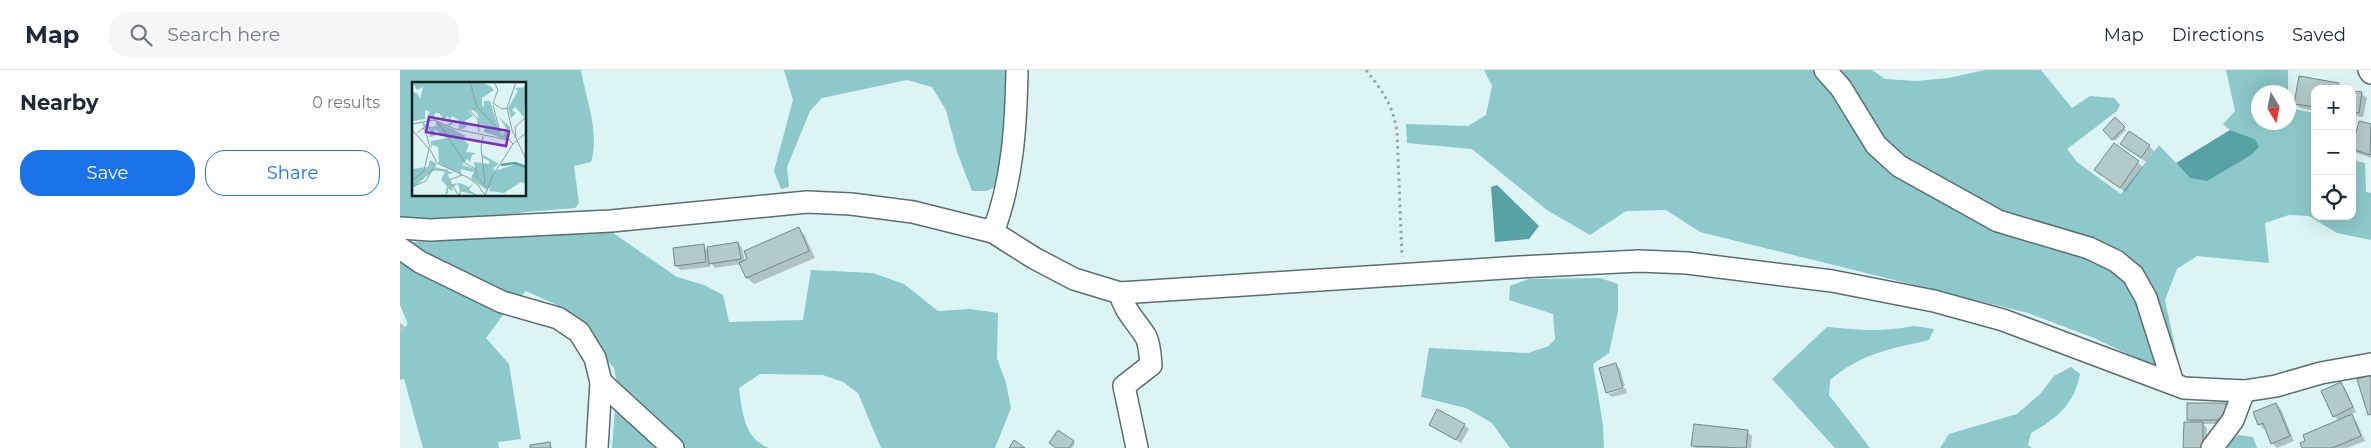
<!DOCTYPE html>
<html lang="en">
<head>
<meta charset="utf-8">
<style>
  :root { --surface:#fff; --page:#f6f6f7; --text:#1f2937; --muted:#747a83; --line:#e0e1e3; --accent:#1a73e8 }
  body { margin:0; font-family:Montserrat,sans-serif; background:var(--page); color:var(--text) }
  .controls { position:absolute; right:15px; top:15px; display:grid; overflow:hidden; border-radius:10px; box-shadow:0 5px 20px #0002 }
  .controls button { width:45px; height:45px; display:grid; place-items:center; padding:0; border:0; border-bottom:1px solid var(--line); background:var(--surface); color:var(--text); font:25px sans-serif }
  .compass { position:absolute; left:1851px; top:15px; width:45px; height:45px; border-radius:50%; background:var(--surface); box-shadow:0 5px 20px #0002; rotate:170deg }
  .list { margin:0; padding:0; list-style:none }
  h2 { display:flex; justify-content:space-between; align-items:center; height:65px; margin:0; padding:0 20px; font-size:21px }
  h2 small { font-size:16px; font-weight:400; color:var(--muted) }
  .actions { display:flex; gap:10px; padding:15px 20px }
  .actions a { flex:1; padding:11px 0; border:1px solid var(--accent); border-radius:20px; text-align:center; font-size:18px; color:var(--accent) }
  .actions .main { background:var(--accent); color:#fff }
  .icon { flex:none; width:28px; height:28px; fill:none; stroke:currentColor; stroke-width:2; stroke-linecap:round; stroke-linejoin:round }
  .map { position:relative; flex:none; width:1971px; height:378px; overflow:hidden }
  header { display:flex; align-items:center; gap:30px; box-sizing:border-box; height:70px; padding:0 25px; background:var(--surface); border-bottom:1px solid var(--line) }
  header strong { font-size:24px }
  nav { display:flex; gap:28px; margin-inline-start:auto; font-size:18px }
  .search { width:350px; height:45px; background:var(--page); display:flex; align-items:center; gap:12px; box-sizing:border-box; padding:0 18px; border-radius:20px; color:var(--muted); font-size:19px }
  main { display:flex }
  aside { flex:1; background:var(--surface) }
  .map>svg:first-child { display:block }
  .green { fill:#8dc8ca; fill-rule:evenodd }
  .water { fill:#57a2a4 }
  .shadow { fill:#0003 }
  .building { fill:#b3caca; stroke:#738889 }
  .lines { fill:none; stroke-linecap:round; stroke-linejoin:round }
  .minor-casing { stroke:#5a6f6f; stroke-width:24 }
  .path { stroke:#94a7a7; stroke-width:3; stroke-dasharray:2.5 4; stroke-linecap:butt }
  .minor { stroke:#fff; stroke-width:21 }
  .inset-river { fill:none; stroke:#57a2a4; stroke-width:2.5 }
  .inset-road { fill:none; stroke:#8d9f9f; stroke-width:1 }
  .view { fill:#7b2cbf; fill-opacity:0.15; stroke:#7b2cbf; stroke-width:2.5 }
  .inset-edge { fill:none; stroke:#172020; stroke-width:2.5 }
</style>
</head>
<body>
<header>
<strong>Map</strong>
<div class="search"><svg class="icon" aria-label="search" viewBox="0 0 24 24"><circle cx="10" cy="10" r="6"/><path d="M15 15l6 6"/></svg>Search here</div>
<nav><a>Map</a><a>Directions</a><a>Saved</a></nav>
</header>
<main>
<aside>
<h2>Nearby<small>0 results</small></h2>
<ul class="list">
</ul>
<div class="actions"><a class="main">Save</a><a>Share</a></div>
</aside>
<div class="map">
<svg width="1971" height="378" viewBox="0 0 1971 378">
  <rect width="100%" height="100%" fill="#dcf4f4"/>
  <g class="green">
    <path d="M 0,0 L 181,0 C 186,30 200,62 191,92 L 174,96 L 179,133 L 175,138 L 126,142 L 52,152 L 0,148 ZM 14,14 L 125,14 L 125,125 L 14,125 Z"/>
    <path d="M 384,0 L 609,0 L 602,97 L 593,118 L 586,121 L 572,121 L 557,82 L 546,40 L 532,17 L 507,10 L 422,28 L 410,41 L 387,97 L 389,117 L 381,119 L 374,101 L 393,30 Z"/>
    <path d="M 1084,0 L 1472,0 L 1485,9 L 1517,11 L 1548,8 L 1585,0 L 1641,0 L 1672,38 L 1690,26 L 1714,28 L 1720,35 L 1717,41 L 1667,79 L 1677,92 L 1721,124 L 1759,75 L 1790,108 L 1855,69 L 1830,60 L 1823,54 L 1835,41 L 1826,0 L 1888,0 L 1888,22 L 1858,22 L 1858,52 L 1888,52 L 1889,38 L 1915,43 L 1915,146 L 1952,146 L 1952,90 L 1965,93 L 1966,122 L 1971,123 L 1971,170 L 1937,163 L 1909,146 L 1889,145 L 1865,153 L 1869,193 L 1797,186 L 1777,199 L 1765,230 L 1781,304 L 1753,296 L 1694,268 L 1628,243 L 1300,162 L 1266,140 L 1226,141 L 1190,165 L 1147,140 L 1072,79 L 1007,73 L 1006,54 L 1068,56 L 1086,45 L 1092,16 Z"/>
    <path d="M 192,159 L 213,163 L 277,207 L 304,215 L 323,225 L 329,252 L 403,250 L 411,200 L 473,203 L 504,214 L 538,241 L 570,239 L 598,243 L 597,288 L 606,313 L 611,338 L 595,378 L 481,378 L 458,323 L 443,312 L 423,305 L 360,304 L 339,318 C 342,341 344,369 369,378 L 212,378 L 217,313 L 214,298 L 159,236 L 126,221 L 103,245 L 86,268 L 109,294 L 121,369 L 98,372 L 99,378 L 23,378 L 4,309 L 0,310 L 0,262 L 8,254 L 0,235 L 0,171 L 8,172 L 42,171 Z"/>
    <path d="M 1200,208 L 1218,214 L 1218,241 L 1209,283 L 1193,294 L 1203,355 L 1204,378 L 1110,378 L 1092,353 L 1066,338 L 1021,327 L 1029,278 L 1128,283 L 1149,276 L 1155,269 L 1153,244 L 1109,230 L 1110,216 L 1129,209 Z"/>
    <path d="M 1514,256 L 1534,259 L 1529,270 C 1490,279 1462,283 1430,310 L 1429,325 L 1470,378 L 1435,378 L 1372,309 L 1427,257 C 1458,260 1484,262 1514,256 Z"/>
    <path d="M 1671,297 L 1680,304 C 1674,335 1657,348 1631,363 L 1628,375 L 1632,378 L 1540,378 L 1549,364 L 1617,344 L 1640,324 L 1654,306 Z"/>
    <path d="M 1838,365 L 1853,367 L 1857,378 L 1822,378 Z"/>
  </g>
  <g class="water">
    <path d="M 1830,60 L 1855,69 L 1859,77 L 1851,85 L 1807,111 L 1790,108 L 1776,93 Z"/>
    <path d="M 1097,115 L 1139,156 L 1129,169 L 1095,172 L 1091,117 Z"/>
  </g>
  <g class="shadow">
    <path d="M 1900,7 L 1938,14 L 1943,19 L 1915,19 L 1915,41 L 1900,38 L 1895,33 Z"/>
    <path d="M 1952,22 L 1962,24 L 1967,28 L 1963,47 L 1952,45 Z"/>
    <path d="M 1715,49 L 1726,60 L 1715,71 L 1704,60 Z"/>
    <path d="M 1960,52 L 1971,55 L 1971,88 L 1957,83 L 1952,79 Z"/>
    <path d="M 1721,74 L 1749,76 L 1754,81 L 1746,92 Z"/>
    <path d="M 1714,75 L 1743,97 L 1725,122 L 1696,100 Z"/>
    <path d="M 399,159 L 405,166 L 415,188 L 354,214 L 347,208 L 341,194 L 315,198 L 310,192 L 310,197 L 281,200 L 276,196 L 303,176 L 306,179 L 338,173 L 342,178 L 345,191 Z"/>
    <path d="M 0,253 L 5,257 L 0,262 Z"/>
    <path d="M 1216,294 L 1220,299 L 1225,316 L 1208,321 L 1208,323 L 1207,322 Z"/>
    <path d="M 1941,314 L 1945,318 L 1956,342 L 1950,345 L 1956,351 L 1965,371 L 1947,378 L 1903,378 L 1939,351 L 1934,346 Z"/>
    <path d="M 1226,318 L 1227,323 L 1212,327 L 1208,324 Z"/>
    <path d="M 1826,334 L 1830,339 L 1831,354 L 1803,354 L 1807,358 L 1807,378 L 1784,378 L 1792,353 L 1788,349 Z"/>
    <path d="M 1876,334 L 1881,339 L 1894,371 L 1877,378 L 1872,373 L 1866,358 L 1864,359 L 1859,354 Z"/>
    <path d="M 1030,355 L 1064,355 L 1069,359 L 1061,373 Z"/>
    <path d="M 1347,362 L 1352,366 L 1351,378 L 1295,378 L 1293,376 Z"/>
    <path d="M 673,372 L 675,374 L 672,378 L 657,378 Z"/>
  </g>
  <g class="building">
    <path d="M 1899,6 L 1939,13 L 1938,19 L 1915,19 L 1915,37 L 1894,34 Z"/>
    <path d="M 1952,21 L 1962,22 L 1959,43 L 1952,42 Z"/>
    <path d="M 1715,47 L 1725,57 L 1712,70 L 1703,60 Z"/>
    <path d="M 1959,51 L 1971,54 L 1970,85 L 1952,79 Z"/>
    <path d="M 1729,61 L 1750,75 L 1741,88 L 1720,74 Z"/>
    <path d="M 1714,73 L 1739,91 L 1720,118 L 1694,100 Z"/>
    <path d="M 399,157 L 409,181 L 346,208 L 339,193 L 347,189 L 344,181 Z"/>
    <path d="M 338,172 L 341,189 L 309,194 L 307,177 Z"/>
    <path d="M 304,174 L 306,192 L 275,196 L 273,178 Z"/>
    <path d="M 1216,293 L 1223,318 L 1206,323 L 1199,298 Z"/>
    <path d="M 1971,305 L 1971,344 L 1968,345 L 1957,309 Z"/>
    <path d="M 1941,312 L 1953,337 L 1933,347 L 1921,321 Z"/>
    <rect x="1787" y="333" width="39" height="17"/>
    <path d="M 1876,333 L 1890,366 L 1871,374 L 1863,353 L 1858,355 L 1853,342 Z"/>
    <path d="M 1037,339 L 1065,354 L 1056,370 L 1029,355 Z"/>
    <path d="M 1952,344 L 1961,366 L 1932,378 L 1902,378 L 1900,373 L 1905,371 L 1903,365 Z"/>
    <path d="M 1784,352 L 1803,352 L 1803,378 L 1783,378 Z"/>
    <path d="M 1294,354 L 1348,360 L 1346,378 L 1291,376 Z"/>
    <path d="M 658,360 L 674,371 L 669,378 L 656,378 L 649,373 Z"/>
    <path d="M 614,370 L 625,378 L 609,378 Z"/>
    <path d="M 150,372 L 151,378 L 130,378 L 130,375 Z"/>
  </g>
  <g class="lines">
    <g class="minor-casing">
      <g id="minor">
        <path d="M 1425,0 L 1441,18 L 1476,75 L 1499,96 L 1598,151 L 1689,178 L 1716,191 L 1733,205 L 1746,228 L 1773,313"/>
        <path d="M 1969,0 L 1971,3"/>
        <path d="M 0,158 L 30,160 L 211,151 L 407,132 L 451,134 L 513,142 L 593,162 L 634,188 L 674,209 L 720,223 L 1120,197 L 1239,191 L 1287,193 L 1432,211 L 1534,231 L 1603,250 L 1784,318 L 1844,321 L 1876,316 L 1921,303 L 1971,294"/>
        <path d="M 593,162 C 613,110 616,55 617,0"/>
        <path d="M 0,178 L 20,192 L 102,232 L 158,248 L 179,262 L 195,288 L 201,312 L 273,378"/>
        <path d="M 720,223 C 724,241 737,252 746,267 C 750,275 750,286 751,295 L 724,316 L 737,378"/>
        <path d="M 197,378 L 201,312"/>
        <path d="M 1812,378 L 1833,350 L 1844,321"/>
      </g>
    </g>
    <path class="path" d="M 966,0 C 983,22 992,33 997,61 L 1002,187"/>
    <use href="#minor" class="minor"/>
  </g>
  <g transform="translate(12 12)">
    <rect width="114" height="114" fill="#dcf4f4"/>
    <path d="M 0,0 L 69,0 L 78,4 L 82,8 L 70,16 L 70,22 L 72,26 L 72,19 L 78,19 L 88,51 L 91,54 L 94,46 L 87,35 L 98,45 L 96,54 L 99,59 L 72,50 L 73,43 L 67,42 L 66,32 L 60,27 L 57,29 L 61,34 L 53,39 L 55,44 L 51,47 L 46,47 L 48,40 L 41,34 L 38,36 L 41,42 L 38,44 L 34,42 L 39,41 L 36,34 L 29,40 L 31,37 L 27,31 L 23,31 L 22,36 L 15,35 L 18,30 L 13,28 L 13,37 L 1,39 L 0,10 L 5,11 L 8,17 L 11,5 L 5,8 ZM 114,5 L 112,35 L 103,25 L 100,28 L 104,31 L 99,36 L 96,26 L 106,9 L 103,6 ZM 24,39 L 54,54 L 50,56 L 57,63 L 54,70 L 64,71 L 60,73 L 58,80 L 55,77 L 50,83 L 63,87 L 62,80 L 77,82 L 77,79 L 71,76 L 71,73 L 87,82 L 81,86 L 83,89 L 104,82 L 114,85 L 114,102 L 109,100 L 92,111 L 77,109 L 79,105 L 75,108 L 59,97 L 62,88 L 60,90 L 49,87 L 49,92 L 27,82 L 26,65 L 20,63 L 19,67 L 19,59 L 35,56 L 22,47 L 23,54 L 17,55 L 18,49 L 15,45 L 12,47 L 10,40 L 19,45 L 24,44 ZM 18,78 L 25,82 L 23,85 L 42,91 L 36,92 L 39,102 L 48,101 L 57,105 L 62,100 L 57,108 L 67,114 L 48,109 L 46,102 L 40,105 L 41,109 L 36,107 L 36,111 L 33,114 L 35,104 L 29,98 L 33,90 L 23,87 L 1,106 L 0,96 L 5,95 L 0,96 L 0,87 L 16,85 Z" fill="#8dc8ca"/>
    <path class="inset-river" d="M 89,83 L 103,81 L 114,85"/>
    <path class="inset-road" d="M 58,0 L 65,25 L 101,62M 82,0 L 86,8 L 81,21 L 90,27 L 95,26M 104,0 L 95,26 L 100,48 L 114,77M 81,23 L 88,50M 65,25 L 58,29 L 66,37 L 67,50M 25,39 L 54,82 L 64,87 L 65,95 L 76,107M 0,42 L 22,38 L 43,47 L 96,58M 0,48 L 19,69 L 25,81 L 55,95 L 66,103 L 73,113M 5,51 L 11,46 L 14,50 L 18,66M 71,54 L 69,65 L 73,102M 104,56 L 103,45 L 114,35M 0,99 L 12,89 L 17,66M 2,104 L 14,99 L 20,88 L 36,88M 49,107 L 47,114 L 37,98 L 50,93M 73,114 L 80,95 L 101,62 L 114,51"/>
    <path class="view" d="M 17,35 L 97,49 L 94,64 L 14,50 Z"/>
    <rect width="114" height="114" class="inset-edge"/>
  </g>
</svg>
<div class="controls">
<button>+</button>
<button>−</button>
<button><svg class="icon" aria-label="locate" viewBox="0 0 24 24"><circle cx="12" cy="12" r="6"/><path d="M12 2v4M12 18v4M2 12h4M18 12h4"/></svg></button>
</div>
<svg class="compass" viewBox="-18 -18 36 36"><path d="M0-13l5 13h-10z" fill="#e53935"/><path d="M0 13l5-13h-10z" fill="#747a83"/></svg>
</div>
</main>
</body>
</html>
